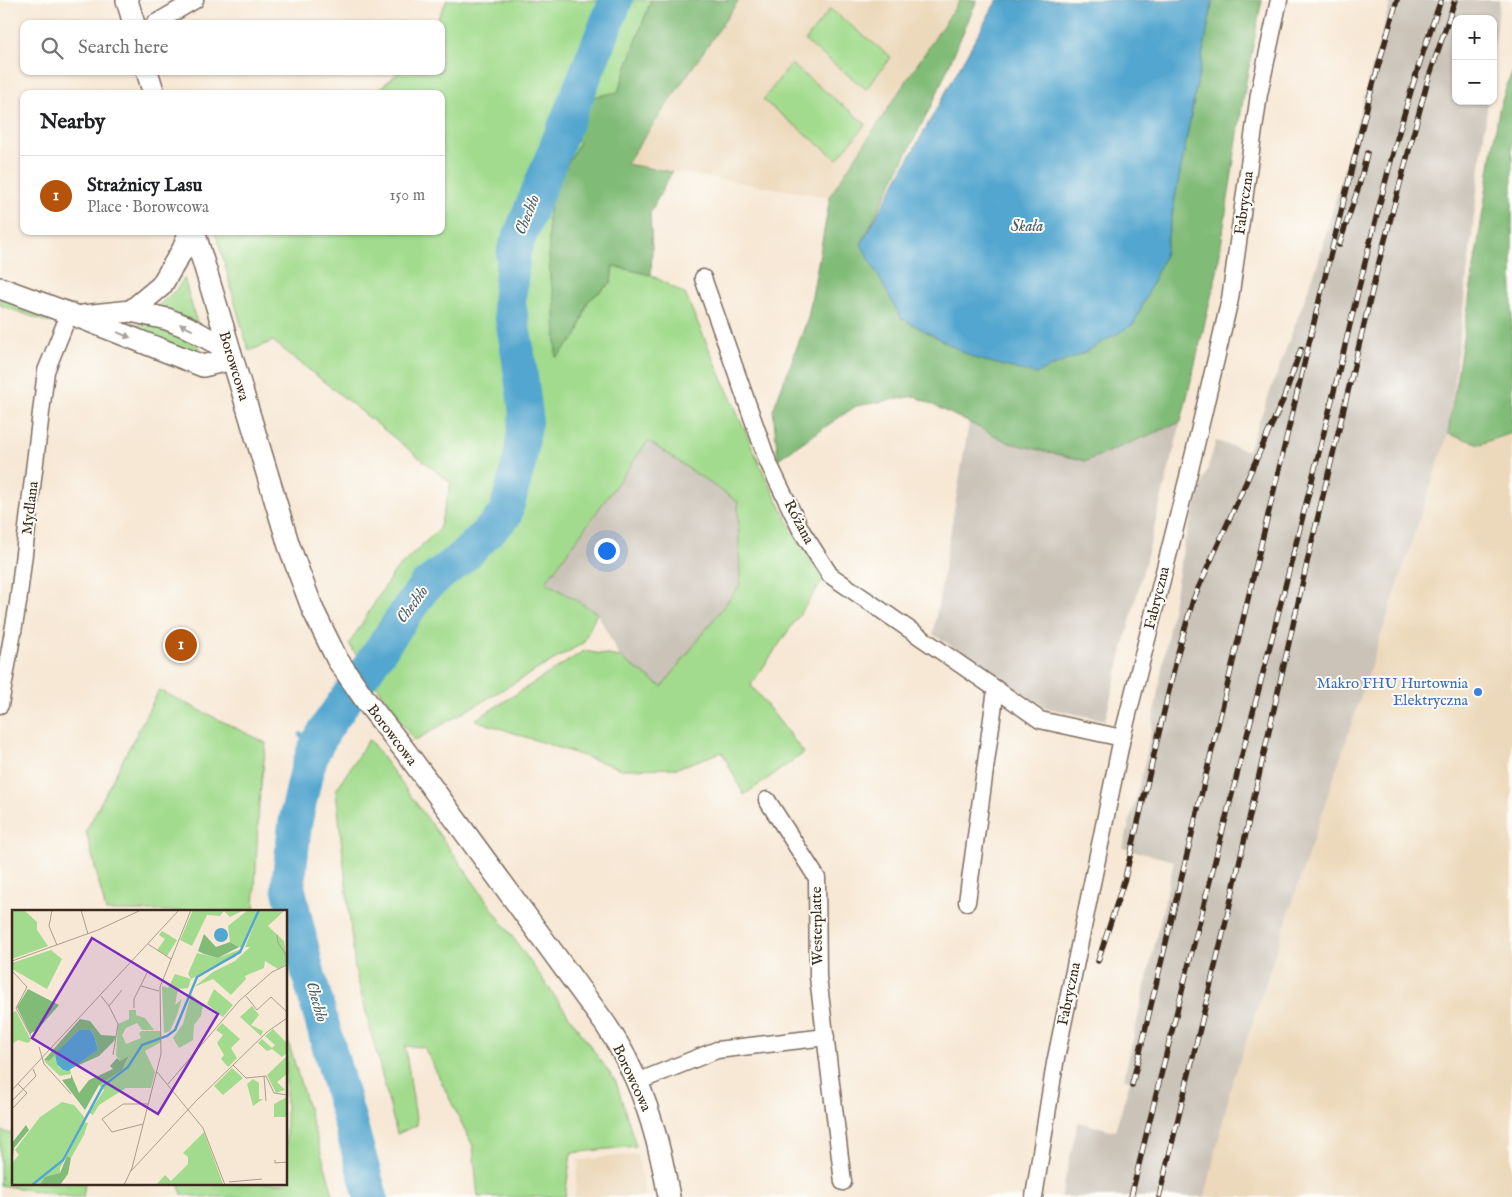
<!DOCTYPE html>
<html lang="en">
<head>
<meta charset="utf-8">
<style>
  :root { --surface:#fff; --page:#f2f2f2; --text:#202124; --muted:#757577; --line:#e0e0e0; --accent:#b45309 }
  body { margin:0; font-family:"IM FELL English",serif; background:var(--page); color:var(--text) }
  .controls { position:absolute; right:15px; top:15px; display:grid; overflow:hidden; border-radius:10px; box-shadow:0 1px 4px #0004 }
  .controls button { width:45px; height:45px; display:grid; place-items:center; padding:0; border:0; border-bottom:1px solid var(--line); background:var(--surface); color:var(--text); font:25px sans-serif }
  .you { position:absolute; left:606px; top:550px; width:18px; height:18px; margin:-12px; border:4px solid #fff; border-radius:50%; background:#1a73e8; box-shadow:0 0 0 8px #1a73e833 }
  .badge { display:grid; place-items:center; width:32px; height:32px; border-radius:50%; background:var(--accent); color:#fff; font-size:16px; font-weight:700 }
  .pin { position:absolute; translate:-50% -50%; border:2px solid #fff; box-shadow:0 1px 5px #0006 }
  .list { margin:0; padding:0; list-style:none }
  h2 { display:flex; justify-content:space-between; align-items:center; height:65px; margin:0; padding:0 20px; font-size:21px }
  h2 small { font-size:16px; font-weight:400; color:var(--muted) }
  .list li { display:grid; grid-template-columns:32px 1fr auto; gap:15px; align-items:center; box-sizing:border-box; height:80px; padding:0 20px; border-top:1px solid var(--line) }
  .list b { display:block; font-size:19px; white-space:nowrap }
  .list p { margin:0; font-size:16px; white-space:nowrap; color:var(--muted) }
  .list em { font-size:16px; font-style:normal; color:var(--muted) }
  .icon { flex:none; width:28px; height:28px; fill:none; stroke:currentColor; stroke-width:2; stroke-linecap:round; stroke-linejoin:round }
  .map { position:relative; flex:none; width:1512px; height:1197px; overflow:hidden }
  .search { position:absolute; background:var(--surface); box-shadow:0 1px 4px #0004; left:20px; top:20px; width:425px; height:55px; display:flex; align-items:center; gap:12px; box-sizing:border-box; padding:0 18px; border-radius:10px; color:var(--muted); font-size:19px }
  .panel { position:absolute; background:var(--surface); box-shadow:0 1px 4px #0004; left:20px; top:90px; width:425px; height:145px; border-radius:10px }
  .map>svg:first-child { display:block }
  .built { fill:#ecd8ba }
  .industrial { fill:#cbc3b8 }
  .green { fill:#a2db8d; stroke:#6e8256 }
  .forest { fill:#81bb78; stroke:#5e724b }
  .water { fill:#53a6cf; stroke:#476876 }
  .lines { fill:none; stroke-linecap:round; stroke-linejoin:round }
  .stream { stroke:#53a6cf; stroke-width:5.5 }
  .river { stroke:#53a6cf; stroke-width:34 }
  .minor-casing { stroke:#7d6c5e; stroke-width:19 }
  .tertiary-casing { stroke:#7d6c5e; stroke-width:24 }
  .minor { stroke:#fff; stroke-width:16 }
  .tertiary { stroke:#fff; stroke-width:21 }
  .rail-casing { stroke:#3b2a1e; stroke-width:5.5 }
  .rail { stroke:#fdfcf7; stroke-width:4; stroke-dasharray:11; stroke-linecap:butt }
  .oneway { fill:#a79f9a }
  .shop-dot { fill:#3f7fe0; stroke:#fdfcf7; stroke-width:2 }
  .labels { text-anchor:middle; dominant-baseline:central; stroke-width:4; stroke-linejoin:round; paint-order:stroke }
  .street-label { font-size:15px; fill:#3b2a1e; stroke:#fdfcf7 }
  .shop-label { font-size:15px; fill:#366cbe; stroke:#fdfcf7; text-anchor:end }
  .water-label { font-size:16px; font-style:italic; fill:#455c65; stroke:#fdfcf7 }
  .inset-river { fill:none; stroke:#53a6cf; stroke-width:2.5 }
  .inset-road { fill:none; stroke:#ac9c8c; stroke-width:1 }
  .view { fill:#7b2cbf; fill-opacity:0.15; stroke:#7b2cbf; stroke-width:2.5 }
  .inset-edge { fill:none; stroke:#3b2a1e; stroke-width:2.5 }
</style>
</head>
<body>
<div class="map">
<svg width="1512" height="1197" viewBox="0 0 1512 1197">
  <rect width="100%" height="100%" fill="#fdfcf7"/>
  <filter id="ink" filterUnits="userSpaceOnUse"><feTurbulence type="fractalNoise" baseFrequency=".02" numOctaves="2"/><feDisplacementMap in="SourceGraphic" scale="10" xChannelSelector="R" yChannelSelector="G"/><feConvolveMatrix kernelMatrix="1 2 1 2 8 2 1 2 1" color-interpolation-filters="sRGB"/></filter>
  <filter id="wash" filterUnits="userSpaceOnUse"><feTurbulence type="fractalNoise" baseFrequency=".0096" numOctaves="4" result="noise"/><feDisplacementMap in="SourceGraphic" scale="20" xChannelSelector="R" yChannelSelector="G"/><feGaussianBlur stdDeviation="1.12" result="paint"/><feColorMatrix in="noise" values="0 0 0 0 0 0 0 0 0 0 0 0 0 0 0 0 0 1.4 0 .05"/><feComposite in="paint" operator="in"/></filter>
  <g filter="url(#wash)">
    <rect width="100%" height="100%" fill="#f7e8d6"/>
    <g class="built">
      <path d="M 739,0 L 960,0 L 829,197 L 626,164 Z"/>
      <path d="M 1512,433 L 1512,1197 L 1205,1197 L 1231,1087 L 1448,434 L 1480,444 Z"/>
      <path d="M 637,1154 L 646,1197 L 574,1197 L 579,1160 Z"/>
    </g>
    <g class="industrial">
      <path d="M 1391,0 L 1500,0 L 1493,56 L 1493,19 L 1456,19 L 1456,101 L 1488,101 L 1448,434 L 1231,1087 L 1205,1197 L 1061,1197 L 1078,1122 L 1115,1131 L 1130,1081 L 1124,1078 L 1174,861 L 1123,848 L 1147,754 L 1184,543 L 1216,441 L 1248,451 L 1318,263 Z"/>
      <path d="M 1181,422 L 1105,720 L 1046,708 L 933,634 L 969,423 L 1010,443 L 1086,461 Z"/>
      <path d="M 648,441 L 738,502 L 740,584 L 662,687 L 620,657 L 597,613 L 546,583 Z"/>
    </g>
    <g class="green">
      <path d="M 447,0 L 651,0 L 618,92 L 579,143 L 560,177 L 552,196 L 548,219 L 550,278 L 555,300 L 556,357 L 577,336 L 588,301 L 611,283 L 612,266 L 651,275 L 685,294 L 765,476 L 792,529 L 824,579 L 751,685 L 804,753 L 744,795 L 722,752 L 677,768 L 622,769 L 475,720 L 584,651 L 620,657 L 662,687 L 740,585 L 738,502 L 648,441 L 546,582 L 597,613 L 583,643 L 414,741 L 349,644 L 394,572 L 439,529 L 451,483 L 273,341 L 249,351 C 236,312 228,271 215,231 L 441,231 L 441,94 L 374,94 L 400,71 L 441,71 L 441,24 L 435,24 Z"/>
      <path d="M 830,9 L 891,57 L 866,89 L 805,41 Z"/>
      <path d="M 791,64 L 866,124 L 837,159 L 763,100 Z"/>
      <path d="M 184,278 L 198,327 L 154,310 L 177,289 Z"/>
      <path d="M 0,298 L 43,314 L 49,318 L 50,323 L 0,305 Z"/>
      <path d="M 140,324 C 152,324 179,332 190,339 C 198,343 201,351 205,358 L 123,326 Z"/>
      <path d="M 159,690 L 266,743 L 259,803 L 254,911 L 106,911 L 86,831 Z"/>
      <path d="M 369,739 L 449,848 L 616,1082 L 636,1146 L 571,1153 L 565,1197 L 478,1197 L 473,1146 L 424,1047 L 405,1046 L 417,1125 L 397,1134 L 355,969 L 336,790 Z"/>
      <path d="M 286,1034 L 334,1197 L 198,1197 L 182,1194 L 178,1183 L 286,1183 Z"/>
      <path d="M 0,1131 L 14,1134 L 14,1183 L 85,1183 L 83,1197 L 71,1197 L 0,1185 Z"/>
    </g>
    <g class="forest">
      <path d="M 651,0 L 739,0 L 626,164 L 672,172 L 650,213 L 652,250 L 651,275 L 613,266 L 611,283 L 588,301 L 577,336 L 556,358 L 555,300 L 550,279 L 548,219 L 552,196 L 560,177 L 579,143 L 571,131 L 581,99 L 618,92 Z"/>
      <path d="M 960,0 L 977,0 L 934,100 L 861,244 L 1164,257 L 1213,0 L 1262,0 L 1245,87 L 1217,272 L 1181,422 L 1086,461 L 1010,443 L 915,396 L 856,406 L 778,459 L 773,410 L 808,318 L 830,198 L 829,197 Z"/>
      <path d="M 1512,71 L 1512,433 L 1480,444 L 1448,434 L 1499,109 Z"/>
    </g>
    <path class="water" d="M 997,0 L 1213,0 L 1164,257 L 1134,324 L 1082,354 L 1035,374 L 974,358 L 901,318 L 861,244 Z"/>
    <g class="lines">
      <path class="stream" d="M 301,735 L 320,738"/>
      <path class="river" d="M 371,1197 L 307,969 L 288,886 L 295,824 L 306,774 L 313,752 L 326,728 L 424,587 L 464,556 L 505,515 L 520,459 L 526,414 L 518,354 L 509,303 L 514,250 L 616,0"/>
    </g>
  </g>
  <g filter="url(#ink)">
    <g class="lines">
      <g class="minor-casing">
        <g id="minor">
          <path d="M 154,24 L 195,0"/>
          <path d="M 703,278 L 768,462 L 801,530 L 830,575 L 996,689"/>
          <path d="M 0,705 L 18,603 L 46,371 L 69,314"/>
          <path d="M 767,800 L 817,878 L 818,977 L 843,1182"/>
          <path d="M 967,902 L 996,689 L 1040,720 L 1122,738"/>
          <path d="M 637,1082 L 717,1050 L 826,1037"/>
          <path d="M 1034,1197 L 1055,1063 L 1122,738 L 1194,453 L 1230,299 L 1259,94 L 1279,0"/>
        </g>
      </g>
      <g class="tertiary-casing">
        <g id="tertiary">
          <path d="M 127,0 L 134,24"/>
          <path d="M 147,71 L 154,94"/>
          <path d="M 194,231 L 289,546 L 313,610 L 337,659 L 366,701 L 406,752 L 606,1025 C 614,1038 623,1051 629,1065 C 650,1106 661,1151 669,1197"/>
          <path d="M 0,288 L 79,317 L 203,366 L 232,359"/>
          <path d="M 131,311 L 161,286 L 183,249 L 190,231"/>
          <path d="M 83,316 L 131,311 L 167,319 L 187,327 L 229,350"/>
        </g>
      </g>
      <use href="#minor" class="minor"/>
      <use href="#tertiary" class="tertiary"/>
      <g class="rail-casing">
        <g id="rail">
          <path d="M 1339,245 L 1359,186 L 1367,153"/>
          <path d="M 1098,961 L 1125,878 L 1177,656 L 1193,600 L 1283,400 L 1301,349"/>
          <path d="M 1132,1085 L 1320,297 L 1369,99 L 1397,0"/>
          <path d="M 1131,1197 C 1190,953 1254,711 1315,468 C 1355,312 1386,152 1441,0"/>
          <path d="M 1159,1197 L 1227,917 L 1309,554 L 1379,262 L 1427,83 L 1455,0"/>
        </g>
      </g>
      <use href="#rail" class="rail"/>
    </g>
    <defs><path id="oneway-solid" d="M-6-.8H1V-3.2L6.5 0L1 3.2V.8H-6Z" transform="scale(1.25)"/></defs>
    <g class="oneway">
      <use href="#oneway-solid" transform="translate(186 327) rotate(-154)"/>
      <use href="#oneway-solid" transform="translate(124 335) rotate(22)"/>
    </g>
  </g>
  <circle class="shop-dot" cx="1478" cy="692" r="5"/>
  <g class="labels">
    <g class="street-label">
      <text transform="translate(1244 203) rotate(-82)">Fabryczna</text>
      <text transform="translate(234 366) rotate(73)">Borowcowa</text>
      <text transform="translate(30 508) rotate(-83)">Mydlana</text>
      <text transform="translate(799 522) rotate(62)">Różana</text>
      <text transform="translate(1157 598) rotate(-76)">Fabryczna</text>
      <text transform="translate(392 735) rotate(53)">Borowcowa</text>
      <text transform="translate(817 926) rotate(-91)">Westerplatte</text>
      <text transform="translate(1069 994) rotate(-78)">Fabryczna</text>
      <text transform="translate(632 1078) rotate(65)">Borowcowa</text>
    </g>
    <g class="shop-label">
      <text x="1468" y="683">Makro FHU Hurtownia<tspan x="1468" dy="17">Elektryczna</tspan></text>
    </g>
    <g class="water-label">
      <text transform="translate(528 215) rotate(-68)">Chechło</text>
      <text x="1027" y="227">Skała</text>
      <text transform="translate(413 605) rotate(-53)">Chechło</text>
      <text transform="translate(316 1002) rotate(74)">Chechło</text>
    </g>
  </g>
  <g transform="translate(12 910)">
    <rect width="275" height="275" fill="#f7e8d6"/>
    <path d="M 0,0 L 12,0 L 25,12 L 25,20 L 36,36 L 0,49 ZM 181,0 L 232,0 L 218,7 L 212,1 L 208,6 L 195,5 L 180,36 L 168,30 ZM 236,0 L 246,0 L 231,37 L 227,37 L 218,32 L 216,16 ZM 248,0 L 273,0 L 256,16 L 272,31 L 275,54 L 266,59 L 253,51 L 252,58 L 233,66 L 234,69 L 219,85 L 201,69 L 182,77 L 201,62 L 223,51 L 238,37 L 233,37 ZM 150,21 L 165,30 L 155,46 L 145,40 L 153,29 L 147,25 ZM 229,39 L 223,47 L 179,69 L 176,78 L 166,79 L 163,95 L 170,89 L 165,105 L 158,121 L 152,123 L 150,76 L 156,78 L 163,64 L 179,69 L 176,64 L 185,43 L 206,48 ZM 39,40 L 50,49 L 35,79 L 0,59 L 0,53 ZM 202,79 L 221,95 L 211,107 L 195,94 ZM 179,84 L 191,95 L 189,106 L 182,115 L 181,130 L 167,138 L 161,128 L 171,114 ZM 240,96 L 247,105 L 239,115 L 251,121 L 249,126 L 228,107 ZM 117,100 L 124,100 L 124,105 L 133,108 L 142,120 L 130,120 L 125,113 L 114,118 L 110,125 L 114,134 L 129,128 L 127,123 L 130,121 L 149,121 L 149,132 L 133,141 L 143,162 L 139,178 L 114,178 L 87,195 L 81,205 L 77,203 L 92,180 L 87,175 L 111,158 L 117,147 L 108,151 L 104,145 L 106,114 L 117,109 ZM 4,101 L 19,130 L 16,133 L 6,130 L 0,134 L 0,103 ZM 210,113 L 228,129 L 219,138 L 225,148 L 216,157 L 209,149 L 212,145 L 205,133 L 211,125 L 204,120 ZM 261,119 L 275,133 L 275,143 L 270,147 L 260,139 L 255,141 L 246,133 L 250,129 L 260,138 L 263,135 L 253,126 ZM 43,144 L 47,157 L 52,161 L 58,159 L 59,164 L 48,166 L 34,153 L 32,150 L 37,151 ZM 275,146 L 275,164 L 265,172 L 273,180 L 264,183 L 255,165 ZM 220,158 L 231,168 L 211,185 L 202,176 ZM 241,169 L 247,173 L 247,189 L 251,189 L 241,196 L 235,174 ZM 275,187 L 275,207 L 262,207 L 262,194 ZM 50,192 L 62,195 L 73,208 L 50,249 L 19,275 L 0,275 L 0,253 L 7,245 L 3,240 L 28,207 ZM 72,212 L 76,213 L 72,225 L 59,248 L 55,246 L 48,258 L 48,263 L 28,275 L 22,275 L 51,250 ZM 192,222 L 211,274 L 144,275 L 153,265 L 159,271 L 176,254 L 176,247 L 171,243 Z" fill="#a2db8d"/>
    <path d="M 192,24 L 204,37 L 218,32 L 227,37 L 206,48 L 192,44 L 186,41 ZM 16,79 L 47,95 L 26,119 L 18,124 L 5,97 ZM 68,109 L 78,111 L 89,125 L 104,126 L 102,131 L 87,146 L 58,159 L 86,140 L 82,125 L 78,120 L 67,120 L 37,151 L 32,150 ZM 117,146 L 110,160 L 87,175 L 73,200 L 50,170 L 59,168 L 59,164 L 67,183 L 77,170 L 101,159 L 98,156 L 105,148 L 108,151 ZM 14,215 L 17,220 L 2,238 L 0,252 L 0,233 ZM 55,246 L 59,248 L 56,264 L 48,275 L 28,275 L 33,267 L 48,263 Z" fill="#81bb78"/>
    <path d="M202 25a7 7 0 1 1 14 0a7 7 0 1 1-14 0ZM 67,120 L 78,120 L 82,125 L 86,140 L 56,161 L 51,160 L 45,154 L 43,144 Z" fill="#53a6cf"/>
    <path class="inset-river" d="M 20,275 L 51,250 L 91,176 L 116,157 L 130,135 L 155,126 L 163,120 L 185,67 L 228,42 L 247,0"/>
    <path class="inset-road" d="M 40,0 L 37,16 L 45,35M 69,0 L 76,24M 265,25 L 266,33 L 275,46M 136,34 L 159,49M 0,51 L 86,20 L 129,0M 0,61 L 15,77 L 4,98 L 21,130M 129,76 L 147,81M 89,86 L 97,96 L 110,80M 234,86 L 245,100 L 259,87 L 275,102M 97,96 L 106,114 L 101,145M 122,98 L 122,89 L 135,63M 27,137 L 32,154 L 59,184M 221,155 L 234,168 L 254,166 L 262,183 L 275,185M 145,162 L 191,218 L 213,275M 252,166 L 254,191M 156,174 L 227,91 L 260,62 L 275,55M 0,180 L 167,0M 0,191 L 24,166 L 21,159M 0,199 L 15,183 L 6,174M 131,214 L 100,222 L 90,209 L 111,194 L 136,194M 263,250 L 263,253 L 275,252M 119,261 L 184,191 L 255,122 L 275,108M 217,272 L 250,269M 112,275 L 120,258 L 149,144 L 148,77 L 179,0"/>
    <path class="view" d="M 80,28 L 206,104 L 146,204 L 20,128 Z"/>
    <rect width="275" height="275" class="inset-edge"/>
  </g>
</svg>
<div class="controls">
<button>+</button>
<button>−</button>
</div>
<div class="you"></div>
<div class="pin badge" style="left:181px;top:645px">1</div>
<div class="search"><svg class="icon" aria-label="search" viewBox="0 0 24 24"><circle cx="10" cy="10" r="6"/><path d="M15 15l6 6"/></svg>Search here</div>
<section class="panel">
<h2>Nearby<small></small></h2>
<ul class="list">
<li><span class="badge">1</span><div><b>Strażnicy Lasu</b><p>Place · Borowcowa</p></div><em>150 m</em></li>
</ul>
</section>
</div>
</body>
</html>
